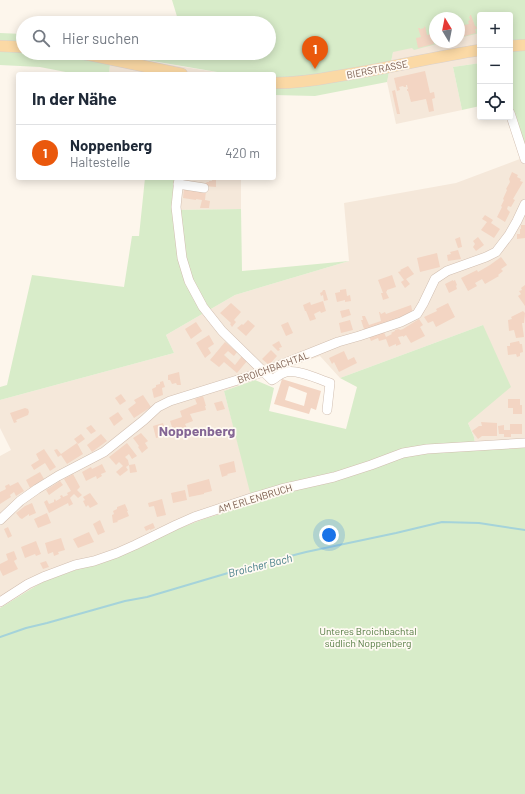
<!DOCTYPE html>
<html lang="de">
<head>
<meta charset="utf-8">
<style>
  :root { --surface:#fff; --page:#f2f2f3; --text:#1f2937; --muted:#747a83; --line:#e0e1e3; --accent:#ea580c }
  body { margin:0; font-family:Barlow,sans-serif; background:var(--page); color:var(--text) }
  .controls { position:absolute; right:12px; top:12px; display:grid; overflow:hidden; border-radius:4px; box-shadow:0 2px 10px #0003 }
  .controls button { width:36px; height:36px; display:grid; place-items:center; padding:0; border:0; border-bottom:1px solid var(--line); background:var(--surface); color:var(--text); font:20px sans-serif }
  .compass { position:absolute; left:429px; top:12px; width:36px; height:36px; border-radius:50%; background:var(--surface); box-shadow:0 2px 10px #0003; rotate:350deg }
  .you { position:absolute; left:329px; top:535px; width:14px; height:14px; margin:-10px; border:3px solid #fff; border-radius:50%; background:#1a73e8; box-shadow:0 0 0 6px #1a73e833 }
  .badge { display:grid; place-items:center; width:26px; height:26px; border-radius:50%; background:var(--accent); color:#fff; font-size:13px; font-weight:700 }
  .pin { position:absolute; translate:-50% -33px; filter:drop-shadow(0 1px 2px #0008) }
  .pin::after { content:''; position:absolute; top:21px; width:14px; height:12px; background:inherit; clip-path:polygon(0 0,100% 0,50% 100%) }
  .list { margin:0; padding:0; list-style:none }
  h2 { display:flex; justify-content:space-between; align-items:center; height:52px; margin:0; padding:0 16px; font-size:17px }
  h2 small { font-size:13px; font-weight:400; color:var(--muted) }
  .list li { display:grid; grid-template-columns:26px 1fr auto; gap:12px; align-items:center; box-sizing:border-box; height:56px; padding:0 16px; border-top:1px solid var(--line) }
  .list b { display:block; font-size:15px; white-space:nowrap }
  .list p { margin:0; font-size:13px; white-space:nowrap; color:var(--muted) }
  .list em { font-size:13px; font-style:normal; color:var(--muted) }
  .icon { flex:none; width:22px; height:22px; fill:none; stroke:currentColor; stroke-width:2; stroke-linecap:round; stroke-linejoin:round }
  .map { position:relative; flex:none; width:525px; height:794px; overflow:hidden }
  .search { position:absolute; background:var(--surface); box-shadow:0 2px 10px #0003; left:16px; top:16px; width:260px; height:44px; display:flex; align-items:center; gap:10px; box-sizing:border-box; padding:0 14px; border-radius:22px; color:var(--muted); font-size:15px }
  .panel { position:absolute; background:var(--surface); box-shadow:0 2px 10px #0003; left:16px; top:72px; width:260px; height:108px; border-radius:4px }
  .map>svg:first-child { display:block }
  .residential { fill:#f5e8da; fill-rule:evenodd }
  .green { fill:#d8ecc9 }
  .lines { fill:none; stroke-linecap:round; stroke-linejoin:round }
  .stream { stroke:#a5d3da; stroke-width:2 }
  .building { fill:#f3d5c3; fill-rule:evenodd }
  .minor-casing { stroke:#d1beb0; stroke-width:10 }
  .major-casing { stroke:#dad1cd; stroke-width:12 }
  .minor { stroke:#fff; stroke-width:9 }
  .major { stroke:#fbd9a5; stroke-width:11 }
  .labels { text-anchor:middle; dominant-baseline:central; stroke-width:3.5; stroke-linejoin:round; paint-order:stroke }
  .street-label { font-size:10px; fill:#7a5c4d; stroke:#fffaf3 }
  .park-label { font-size:10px; fill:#537a41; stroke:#fffaf3 }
  .water-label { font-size:11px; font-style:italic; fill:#437c86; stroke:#fffaf3 }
  .district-label { font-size:14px; font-weight:bold; fill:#846695; stroke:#fffaf3 }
</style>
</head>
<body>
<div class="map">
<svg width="525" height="794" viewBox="0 0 525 794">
  <rect width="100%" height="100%" fill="#fdf6ec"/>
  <g class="residential">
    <path d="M 406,0 L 480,15 L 480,63 L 453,67 L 462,110 L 396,124 L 387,82 L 393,52 ZM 435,18 L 459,18 L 459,42 L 435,42 Z"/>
    <path d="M 111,54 L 184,67 L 229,74 L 109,74 Z"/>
    <path d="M 525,157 L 525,450 L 476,450 L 474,437 L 468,423 L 483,325 L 340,378 L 320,356 L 224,391 L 254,504 L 140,547 L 44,581 L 0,608 L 0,456 L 11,450 L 0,428 L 0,400 L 174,353 L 166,335 L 235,295 L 349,261 L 344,203 L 456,183 Z"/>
    <path d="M 174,178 L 241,178 L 241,209 L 172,210 Z"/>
  </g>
  <g class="green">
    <path d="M 172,0 L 525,0 L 525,157 L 510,117 L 510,15 L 480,15 L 480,33 L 459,38 L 459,18 L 435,18 L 435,42 L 444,42 L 414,50 L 412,48 L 393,52 L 387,82 L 315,96 L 274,95 L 274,74 L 229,74 L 111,54 L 109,74 L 76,74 L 40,67 L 0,65 L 0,33 L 23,34 L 23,53 L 153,53 L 163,55 L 189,59 L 187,53 L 269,53 L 269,23 L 179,23 Z"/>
    <path d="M 480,63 L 480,106 L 462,110 L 453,67 Z"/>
    <path d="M 145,178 L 174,178 L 172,210 L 241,209 L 242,271 L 349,261 L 235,295 L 166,335 L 174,353 L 0,400 L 0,387 L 7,385 L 32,275 L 124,287 L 132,236 L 139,236 Z"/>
    <path d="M 483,325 L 511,387 L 468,423 L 474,437 L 476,450 L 525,448 L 525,794 L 0,794 L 0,608 L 44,581 L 141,547 L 170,532 L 204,519 L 253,504 L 224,391 L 255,380 L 274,388 L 269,411 L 346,429 L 357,387 L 340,378 Z"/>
  </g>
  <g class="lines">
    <path class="stream" d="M 0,637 L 26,628 L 47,623 L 125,601 L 147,597 L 255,565 L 306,552 L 396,533 L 442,522 L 479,523 L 525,530"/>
  </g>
  <g class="building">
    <path d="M 470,15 L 471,15 L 475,26 L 476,26 L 477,29 L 475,29 L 476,33 L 462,37 L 461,33 L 460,33 L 459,31 L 461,30 L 459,20 L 461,19 L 462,22 L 463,22 L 464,25 L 469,24 L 468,21 L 470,20 L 469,17 L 470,16 Z"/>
    <path d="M 425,26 L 427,35 L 432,34 L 434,44 L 418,48 L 416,38 L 421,37 L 418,28 L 420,28 L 420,29 L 424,28 L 424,27 Z"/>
    <path d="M 425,71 L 430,93 L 434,92 L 435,98 L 432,99 L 434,111 L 429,112 L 426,99 L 411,102 L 408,91 L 407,91 L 407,89 L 408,89 L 407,85 L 406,85 L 406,87 L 404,87 L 403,86 L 399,87 L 400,90 L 397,91 L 394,78 Z"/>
    <path d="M 395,90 L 400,114 L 397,114 L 392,91 Z"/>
    <path d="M 512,172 L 518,175 L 517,177 L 521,179 L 520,181 L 523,182 L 513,199 L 515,200 L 511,207 L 508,206 L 507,209 L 510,212 L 505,222 L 497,217 L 502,207 L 501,206 L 504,200 L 503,199 L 507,190 L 506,189 L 510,182 L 509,179 Z"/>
    <path d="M 212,180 L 216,180 L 216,187 L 203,186 L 204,183 L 206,183 L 207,182 L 209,182 L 209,181 L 212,181 Z"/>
    <path d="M 184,188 L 206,191 L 205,200 L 210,201 L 209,208 L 200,208 L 202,200 L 196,199 L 196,200 L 183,198 Z"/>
    <path d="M 485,215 L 493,220 L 491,223 L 500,229 L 494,238 L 481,230 L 487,222 L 482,219 Z"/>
    <path d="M 521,225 L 525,225 L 525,238 L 517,239 L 517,234 L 520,234 L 520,229 L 521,229 Z"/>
    <path d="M 460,237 L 462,247 L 458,248 L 455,239 Z"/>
    <path d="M 478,237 L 484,245 L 476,251 L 473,247 L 475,244 L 473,241 Z"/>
    <path d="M 458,250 L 461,259 L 448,261 L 447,255 L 451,254 L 450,252 Z"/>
    <path d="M 437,253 L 440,267 L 420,272 L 417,258 Z"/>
    <path d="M 501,257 L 507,265 L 501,269 L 503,271 L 498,275 L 499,276 L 485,284 L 482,279 L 475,283 L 477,286 L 468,291 L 461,278 L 477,270 L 478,272 L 490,265 Z"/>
    <path d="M 408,266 L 414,274 L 406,279 L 410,284 L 405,288 L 401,282 L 404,280 L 398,272 L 401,271 L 400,270 Z"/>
    <path d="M 392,275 L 396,287 L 387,290 L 387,291 L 386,292 L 389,298 L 383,300 L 381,293 L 383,293 L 378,280 Z"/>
    <path d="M 453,280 L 453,281 L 455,280 L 457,285 L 456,286 L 457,289 L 449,293 L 445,284 Z"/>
    <path d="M 525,285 L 525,306 L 518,296 L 521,294 L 519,291 L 522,290 L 521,288 Z"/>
    <path d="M 346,289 L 347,296 L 350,295 L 351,301 L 345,302 L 345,300 L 337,302 L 335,293 L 340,292 L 340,290 Z"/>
    <path d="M 323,290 L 325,290 L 328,300 L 324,301 L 323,295 L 321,296 L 320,293 L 322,292 Z"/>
    <path d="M 323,301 L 326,311 L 321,313 L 320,311 L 314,314 L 316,319 L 310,321 L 306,311 L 305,311 L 303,305 L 310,302 L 311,305 Z"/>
    <path d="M 231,303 L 241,312 L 234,320 L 236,322 L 232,327 L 230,324 L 231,323 L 220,313 Z"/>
    <path d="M 448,303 L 455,317 L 436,327 L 433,321 L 428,323 L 424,317 L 437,311 L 436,309 Z"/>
    <path d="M 411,305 L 413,314 L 365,332 L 361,320 L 363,320 L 362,316 L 365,316 L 369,325 L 381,321 L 379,312 L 380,312 L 381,314 L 385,312 L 386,314 Z"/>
    <path d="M 349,309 L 351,315 L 342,318 L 340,311 Z"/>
    <path d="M 523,311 L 525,313 L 524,323 L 522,323 L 524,337 L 516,338 L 514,330 L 509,331 L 508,320 L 512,319 L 511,317 Z"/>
    <path d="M 419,319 L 423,325 L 420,327 L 425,336 L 411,343 L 406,335 L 403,337 L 403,336 L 398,337 L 401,344 L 396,346 L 396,344 L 389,347 L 386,339 L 379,341 L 378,338 L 371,341 L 369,336 L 383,330 L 386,337 L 392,334 L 391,333 L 395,331 L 395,330 L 399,329 L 400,330 L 403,329 Z"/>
    <path d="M 248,320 L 255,326 L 246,336 L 237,328 L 242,324 L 243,325 Z"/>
    <path d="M 350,320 L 353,330 L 341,333 L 339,323 Z"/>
    <path d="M 196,322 L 202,331 L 191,339 L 185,329 Z"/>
    <path d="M 288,322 L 293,333 L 286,336 L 281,325 Z"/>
    <path d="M 209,335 L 214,344 L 208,348 L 211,353 L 205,358 L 196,343 Z"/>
    <path d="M 279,341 L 282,347 L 279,348 L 280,350 L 278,351 L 272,345 Z"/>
    <path d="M 519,341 L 520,344 L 522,344 L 523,352 L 520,353 L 520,356 L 517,357 L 516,354 L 508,355 L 507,346 L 510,346 L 510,343 Z"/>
    <path d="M 225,342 L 237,352 L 234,356 L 228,351 L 224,355 L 235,365 L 242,356 L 247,361 L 237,373 L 224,362 L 219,367 L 210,360 Z"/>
    <path d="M 271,350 L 277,356 L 269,365 L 262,359 Z"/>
    <path d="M 344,351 L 348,360 L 354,357 L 357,363 L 339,372 L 334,362 L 332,364 L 329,358 Z"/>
    <path d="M 179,372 L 181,385 L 177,385 L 176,383 L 172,384 L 170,380 L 168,380 L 168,375 Z"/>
    <path d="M 282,379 L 321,391 L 316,410 L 311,408 L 309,414 L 274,404 ZM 289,386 L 307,393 L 304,406 L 285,400 Z"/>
    <path d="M 163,381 L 165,387 L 162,388 L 163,395 L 154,398 L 152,389 L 156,387 L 156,385 L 160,384 L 160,382 Z"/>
    <path d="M 121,394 L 126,401 L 120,405 L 115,398 Z"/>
    <path d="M 143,395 L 151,407 L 134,418 L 128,409 L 136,403 L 134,400 Z"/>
    <path d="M 203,396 L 206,406 L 205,406 L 206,410 L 190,414 L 193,421 L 185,424 L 187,428 L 178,431 L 177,429 L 173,430 L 170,421 L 182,417 L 180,411 L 197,404 L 195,399 Z"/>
    <path d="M 508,399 L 520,399 L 520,405 L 522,405 L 522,414 L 513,414 L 513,408 L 508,408 Z"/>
    <path d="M 222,401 L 225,409 L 217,411 L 214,403 Z"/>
    <path d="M 25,408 L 28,409 L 29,412 L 28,415 L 16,420 L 17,422 L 14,423 L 10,413 Z"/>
    <path d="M 118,412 L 123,419 L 114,426 L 109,418 Z"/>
    <path d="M 481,422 L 497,423 L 497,436 L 482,436 L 478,439 L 472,431 L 479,426 L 482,426 Z"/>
    <path d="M 163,423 L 167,435 L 156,438 L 153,426 Z"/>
    <path d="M 510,424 L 522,424 L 522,434 L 511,434 L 511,437 L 504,437 L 504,434 L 499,434 L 498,426 L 504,425 L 504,430 L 510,430 Z"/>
    <path d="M 91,425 L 96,431 L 91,434 L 86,428 Z"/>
    <path d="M 141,433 L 148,441 L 145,443 L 148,448 L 142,453 L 138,447 L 139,446 L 133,438 Z"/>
    <path d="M 81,434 L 85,439 L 78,444 L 74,439 Z"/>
    <path d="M 101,434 L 107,441 L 92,452 L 87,445 Z"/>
    <path d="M 77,443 L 83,454 L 67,464 L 61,455 L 58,457 L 54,450 L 57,449 L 61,454 Z"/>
    <path d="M 127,443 L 137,456 L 132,459 L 129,454 L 125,457 L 128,460 L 129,465 L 126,467 L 128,470 L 120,476 L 116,472 L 123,466 L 119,462 L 116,465 L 109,457 Z"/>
    <path d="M 44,449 L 56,467 L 50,471 L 45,463 L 34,470 L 31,465 L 39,460 L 36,454 Z"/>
    <path d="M 234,461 L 236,472 L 227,474 L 228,475 L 222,477 L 219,465 Z"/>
    <path d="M 102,464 L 106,472 L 101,474 L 102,476 L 97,479 L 96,476 L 86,481 L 82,472 L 91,467 L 92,469 Z"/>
    <path d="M 135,464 L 137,472 L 130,473 L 129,465 Z"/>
    <path d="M 40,472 L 44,479 L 30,488 L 26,480 Z"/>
    <path d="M 73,474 L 80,487 L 77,490 L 82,495 L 78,498 L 74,494 L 70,498 L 73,504 L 69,506 L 68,503 L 49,513 L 44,502 L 47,500 L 49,504 L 54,502 L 54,500 L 55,499 L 56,501 L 61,498 L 60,496 L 62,495 L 63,497 L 68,495 L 67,493 L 71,491 L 64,479 Z"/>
    <path d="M 209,479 L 212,491 L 204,493 L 204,494 L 189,497 L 187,485 Z"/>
    <path d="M 60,481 L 63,485 L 49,495 L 46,490 Z"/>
    <path d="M 18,482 L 24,491 L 16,496 L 14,492 L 10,495 L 11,497 L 0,504 L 0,492 L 6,489 L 5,486 L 9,484 L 10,486 Z"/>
    <path d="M 185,490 L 187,500 L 173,503 L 171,493 Z"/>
    <path d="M 90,493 L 98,504 L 90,508 L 88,505 L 86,507 L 83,501 L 85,500 L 83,497 Z"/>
    <path d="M 162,499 L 166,515 L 157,517 L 154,506 L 149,507 L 148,503 Z"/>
    <path d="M 32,503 L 36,513 L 29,516 L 29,514 L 22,519 L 20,518 L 16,513 L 25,506 Z"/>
    <path d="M 125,504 L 128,511 L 127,511 L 129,516 L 117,521 L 118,522 L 113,523 L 112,515 L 114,514 L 113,511 L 117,509 L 117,507 Z"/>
    <path d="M 47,513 L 51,523 L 38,528 L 34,519 Z"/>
    <path d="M 100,520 L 105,532 L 98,535 L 93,524 Z"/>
    <path d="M 153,523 L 155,528 L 150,530 L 150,529 L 146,531 L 144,527 Z"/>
    <path d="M 8,527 L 12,536 L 8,538 L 4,529 Z"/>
    <path d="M 89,532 L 94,542 L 78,548 L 73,539 Z"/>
    <path d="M 61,538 L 65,550 L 58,552 L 59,554 L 54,556 L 53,552 L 48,554 L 45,543 Z"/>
    <path d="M 36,541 L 41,554 L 36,556 L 35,554 L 25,558 L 21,547 Z"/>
    <path d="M 14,551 L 17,559 L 14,561 L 18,569 L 3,576 L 0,570 L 0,564 L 8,560 L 6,554 Z"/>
    <path d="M 46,561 L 49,567 L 43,569 L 40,563 Z"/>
  </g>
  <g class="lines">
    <g class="minor-casing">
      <g id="minor">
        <path d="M 510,113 L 525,159"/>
        <path d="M 179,178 L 176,207 L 182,258 L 189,281 L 203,307 L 222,331 L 272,380 C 277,377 281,373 286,372 C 298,369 318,379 330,383 L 327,410"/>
        <path d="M 178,184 L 204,188"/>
        <path d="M 0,520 L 20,501 L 37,489 L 58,476 L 104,452 L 144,420 L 158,407 L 170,401 L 263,372 L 338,342 L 359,336 L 401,322 L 417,314 L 423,304 L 435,279 L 447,271 L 486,257 L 496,252 L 509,235 L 517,221 L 525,204"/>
        <path d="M 0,602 L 28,584 L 43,577 L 75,565 L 94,561 L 117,553 L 135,545 L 176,525 L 194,517 L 251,498 L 281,489 L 334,477 L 371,465 L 403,453 L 427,449 L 525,443"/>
      </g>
    </g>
    <g class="major-casing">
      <g id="major">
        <path d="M 0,46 L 23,47"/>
        <path d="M 510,46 L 525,45"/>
        <path d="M 76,53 L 90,55 L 182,74"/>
        <path d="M 274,83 C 296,83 317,80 338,76 C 386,69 432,57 480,50"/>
      </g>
    </g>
    <use href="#minor" class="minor"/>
    <use href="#major" class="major"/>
  </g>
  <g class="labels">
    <g class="street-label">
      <text transform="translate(377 69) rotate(-11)">BIERSTRASSE</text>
      <text transform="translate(273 367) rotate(-20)">BROICHBACHTAL</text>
      <text transform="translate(255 498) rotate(-17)">AM ERLENBRUCH</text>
    </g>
    <g class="park-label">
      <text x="368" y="631">Unteres Broichbachtal<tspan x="368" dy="12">südlich Noppenberg</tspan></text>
    </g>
    <g class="water-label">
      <text transform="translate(260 565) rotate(-14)">Broicher Bach</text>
    </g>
    <g class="district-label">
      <text x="197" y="430">Noppenberg</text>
    </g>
  </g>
</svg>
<div class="controls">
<button>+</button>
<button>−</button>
<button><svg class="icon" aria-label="locate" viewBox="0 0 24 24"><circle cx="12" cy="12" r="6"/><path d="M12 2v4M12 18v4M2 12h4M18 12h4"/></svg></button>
</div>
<svg class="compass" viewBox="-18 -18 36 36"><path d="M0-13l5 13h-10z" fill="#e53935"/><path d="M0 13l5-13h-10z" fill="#747a83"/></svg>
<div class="you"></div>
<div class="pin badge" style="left:315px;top:69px">1</div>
<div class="search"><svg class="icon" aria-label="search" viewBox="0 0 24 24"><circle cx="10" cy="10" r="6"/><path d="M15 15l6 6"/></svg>Hier suchen</div>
<section class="panel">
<h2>In der Nähe<small></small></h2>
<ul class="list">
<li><span class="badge">1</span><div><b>Noppenberg</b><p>Haltestelle</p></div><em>420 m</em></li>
</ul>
</section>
</div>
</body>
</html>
